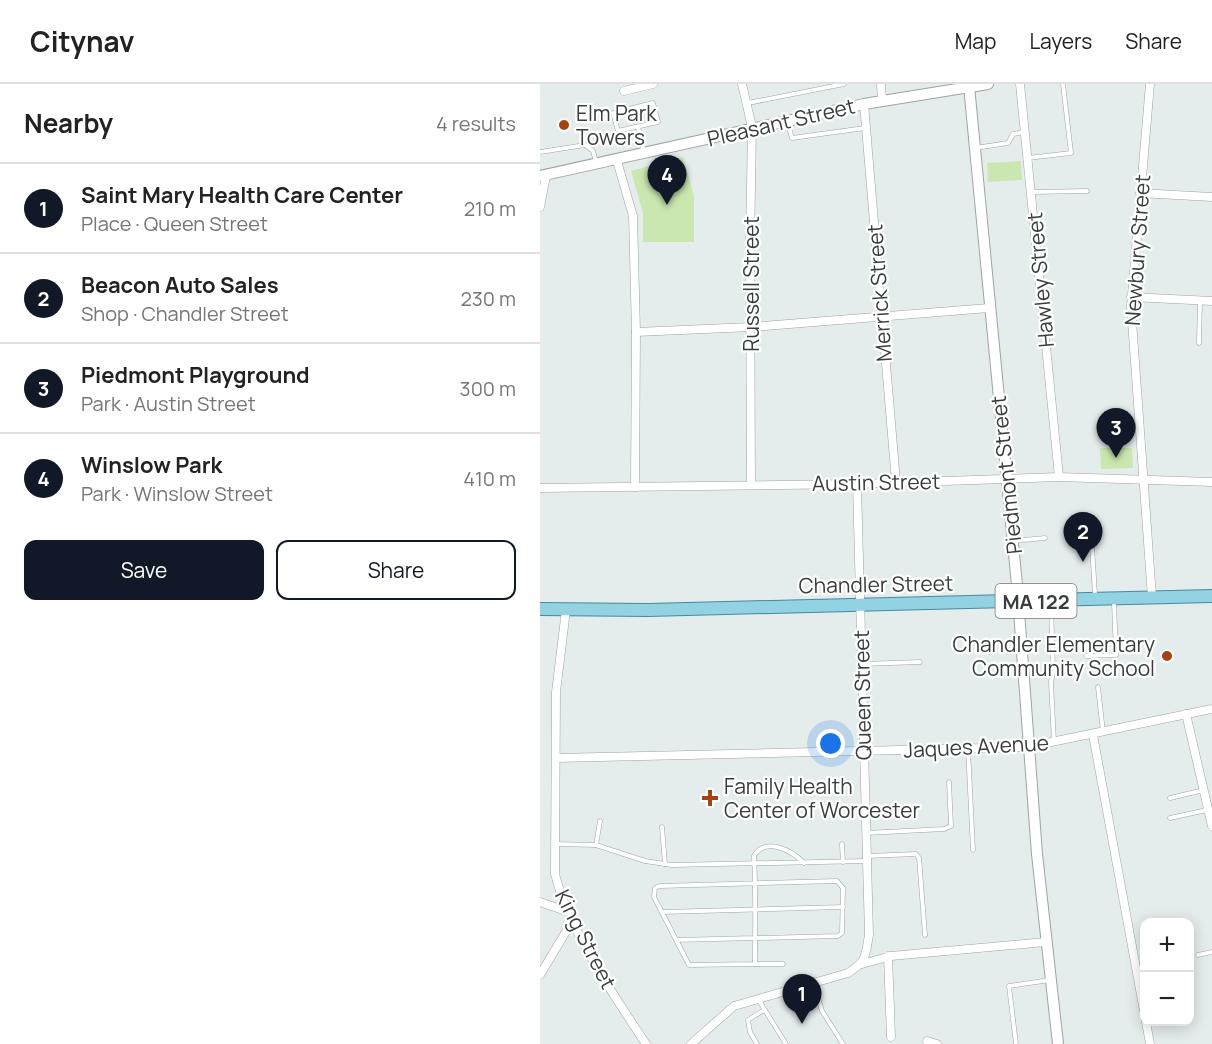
<!DOCTYPE html>
<html lang="en">
<head>
<meta charset="utf-8">
<style>
  :root { --surface:#fff; --page:#f2f2f2; --text:#222; --muted:#767676; --line:#e0e0e0; --accent:#111827 }
  body { margin:0; font-family:Manrope,sans-serif; background:var(--page); color:var(--text) }
  .controls { position:absolute; right:18px; bottom:18px; display:grid; overflow:hidden; border-radius:12px; box-shadow:0 3px 15px #0003 }
  .controls button { width:54px; height:54px; display:grid; place-items:center; padding:0; border:0; border-bottom:2px solid var(--line); background:var(--surface); color:var(--text); font:30px sans-serif }
  .you { position:absolute; left:291px; top:660px; width:21px; height:21px; margin:-15px; border:4px solid #fff; border-radius:50%; background:#1a73e8; box-shadow:0 0 0 9px #1a73e833 }
  .badge { display:grid; place-items:center; width:39px; height:39px; border-radius:50%; background:var(--accent); color:#fff; font-size:20px; font-weight:700 }
  .pin { position:absolute; translate:-50% -50px; filter:drop-shadow(0 2px 3px #0008) }
  .pin::after { content:''; position:absolute; top:32px; width:21px; height:18px; background:inherit; clip-path:polygon(0 0,100% 0,50% 100%) }
  .list { margin:0; padding:0; list-style:none }
  h2 { display:flex; justify-content:space-between; align-items:center; height:78px; margin:0; padding:0 24px; font-size:26px }
  h2 small { font-size:20px; font-weight:400; color:var(--muted) }
  .list li { display:grid; grid-template-columns:39px 1fr auto; gap:18px; align-items:center; box-sizing:border-box; height:90px; padding:0 24px; border-top:2px solid var(--line) }
  .list b { display:block; font-size:22px; white-space:nowrap }
  .list p { margin:0; font-size:20px; white-space:nowrap; color:var(--muted) }
  .list em { font-size:20px; font-style:normal; color:var(--muted) }
  .actions { display:flex; gap:12px; padding:18px 24px }
  .actions a { flex:1; padding:14px 0; border:2px solid var(--accent); border-radius:12px; text-align:center; font-size:21px; color:var(--accent) }
  .actions .main { background:var(--accent); color:#fff }
  .map { position:relative; flex:none; width:672px; height:960px; overflow:hidden }
  header { display:flex; align-items:center; gap:36px; box-sizing:border-box; height:84px; padding:0 30px; background:var(--surface); border-bottom:2px solid var(--line) }
  header strong { font-size:28px }
  nav { display:flex; gap:33px; margin-inline-start:auto; font-size:21px }
  main { display:flex }
  aside { flex:1; background:var(--surface) }
  .map>svg:first-child { display:block }
  .green { fill:#cae7af }
  .lines { fill:none; stroke-linecap:round; stroke-linejoin:round }
  .lane-casing { stroke:#9da4a3; stroke-width:5 }
  .street-casing { stroke:#9da4a3; stroke-width:9 }
  .secondary-casing { stroke:#9da4a3; stroke-width:12 }
  .primary-casing { stroke:#448a9d; stroke-width:14 }
  .lane { stroke:#fff; stroke-width:4 }
  .street { stroke:#fff; stroke-width:8 }
  .secondary { stroke:#fff; stroke-width:10 }
  .primary { stroke:#92d2e3; stroke-width:12 }
  .poi-dot { fill:#a74311; stroke:#fff; stroke-width:2 }
  .labels { text-anchor:middle; dominant-baseline:central; stroke-width:4.5; stroke-linejoin:round; paint-order:stroke }
  .shield { fill:#fff; stroke:#757777; stroke-width:1.5 }
  .shield-label { font-size:20px; font-weight:bold; fill:#3a3d3d }
  .poi-label { font-size:21px; fill:#3a3d3d; stroke:#fff; text-anchor:start }
  .street-label { font-size:21px; fill:#3a3d3d; stroke:#fff }
</style>
</head>
<body>
<header>
<strong>Citynav</strong>
<nav><a>Map</a><a>Layers</a><a>Share</a></nav>
</header>
<main>
<aside>
<h2>Nearby<small>4 results</small></h2>
<ul class="list">
<li><span class="badge">1</span><div><b>Saint Mary Health Care Center</b><p>Place · Queen Street</p></div><em>210 m</em></li>
<li><span class="badge">2</span><div><b>Beacon Auto Sales</b><p>Shop · Chandler Street</p></div><em>230 m</em></li>
<li><span class="badge">3</span><div><b>Piedmont Playground</b><p>Park · Austin Street</p></div><em>300 m</em></li>
<li><span class="badge">4</span><div><b>Winslow Park</b><p>Park · Winslow Street</p></div><em>410 m</em></li>
</ul>
<div class="actions"><a class="main">Save</a><a>Share</a></div>
</aside>
<div class="map">
<svg width="672" height="960" viewBox="0 0 672 960">
  <rect width="100%" height="100%" fill="#e5edec"/>
  <g class="green">
    <path d="M 143,73 L 154,112 L 154,158 L 103,158 L 103,129 L 91,87 Z"/>
    <path d="M 481,77 L 482,96 L 448,98 L 447,79 Z"/>
    <path d="M 560,364 L 592,364 L 593,384 L 561,385 Z"/>
  </g>
  <g class="lines">
    <g class="lane-casing">
      <g id="lane">
        <path d="M 113,19 L 118,38 L 78,47 L 73,29 Z"/>
        <path d="M 208,19 L 304,0"/>
        <path d="M 248,40 L 252,54 L 325,44"/>
        <path d="M 98,43 L 104,68"/>
        <path d="M 435,64 L 468,59 L 473,50 L 485,48"/>
        <path d="M 0,68 L 45,61 L 53,67 L 56,78"/>
        <path d="M 488,74 L 531,69 L 523,0"/>
        <path d="M 492,108 L 547,107"/>
        <path d="M 659,259 L 660,217"/>
        <path d="M 473,457 L 505,454"/>
        <path d="M 552,462 L 555,511"/>
        <path d="M 511,519 L 513,588 L 511,598 L 514,658"/>
        <path d="M 546,572 L 576,571 L 574,518"/>
        <path d="M 322,580 L 380,578"/>
        <path d="M 558,603 L 563,648"/>
        <path d="M 428,665 L 433,766"/>
        <path d="M 630,714 L 664,706"/>
        <path d="M 630,734 L 667,726"/>
        <path d="M 122,743 L 125,780"/>
        <path d="M 326,749 L 404,745 L 411,742 L 409,698"/>
        <path d="M 16,760 L 56,761 L 105,777 L 132,781 L 326,777"/>
        <path d="M 302,760 L 303,778"/>
        <path d="M 56,761 L 60,737"/>
        <path d="M 327,772 L 376,770 L 379,774 L 385,851"/>
        <path d="M 122,828 L 303,823"/>
        <path d="M 136,856 L 298,852 L 302,849 L 303,804 L 297,797 L 120,802 L 115,804 L 114,813 L 149,881 L 215,880 C 215,844 216,807 214,772 C 226,752 252,767 264,779"/>
        <path d="M 658,871 L 672,868"/>
        <path d="M 215,880 L 243,880"/>
        <path d="M 274,900 L 282,927 L 303,960"/>
        <path d="M 218,915 L 246,960"/>
        <path d="M 217,960 L 210,948 L 208,936 L 224,926"/>
        <path d="M 476,960 L 469,902 L 510,896"/>
      </g>
    </g>
    <g class="street-casing">
      <g id="street">
        <path d="M 202,0 L 212,43 L 210,161 L 211,401"/>
        <path d="M 341,0 L 342,16"/>
        <path d="M 480,0 L 519,393"/>
        <path d="M 610,0 L 591,223 L 612,513"/>
        <path d="M 84,7 L 113,0"/>
        <path d="M 324,20 L 356,398"/>
        <path d="M 77,77 L 93,132 L 96,248 L 95,403"/>
        <path d="M 600,109 L 672,113"/>
        <path d="M 0,123 L 6,92"/>
        <path d="M 591,213 L 672,217"/>
        <path d="M 96,248 L 211,243 L 449,224"/>
        <path d="M 0,404 L 317,400 L 519,393 L 672,398"/>
        <path d="M 26,526 L 16,608 L 15,790 C 29,846 74,912 106,960"/>
        <path d="M 646,630 L 672,742"/>
        <path d="M 553,651 L 604,927"/>
        <path d="M 16,674 L 487,663 L 672,625"/>
        <path d="M 0,818 L 29,828"/>
        <path d="M 348,872 L 351,953"/>
        <path d="M 322,880 L 351,872 L 506,858"/>
        <path d="M 0,891 L 33,836"/>
        <path d="M 606,938 L 610,960"/>
        <path d="M 387,957 L 397,960"/>
        <path d="M 151,960 L 194,922 L 308,889 C 327,877 325,873 329,851 L 317,400"/>
      </g>
    </g>
    <g class="secondary-casing">
      <g id="secondary">
        <path d="M 429,2 L 477,501 L 497,770 L 518,960"/>
        <path d="M 0,92 L 324,20 L 448,0"/>
      </g>
    </g>
    <g class="primary-casing">
      <path id="primary" d="M 0,525 L 108,526 L 672,512"/>
    </g>
    <use href="#lane" class="lane"/>
    <use href="#street" class="street"/>
    <use href="#secondary" class="secondary"/>
    <use href="#primary" class="primary"/>
  </g>
  <g class="poi-dot">
    <circle cx="24" cy="41" r="6"/>
    <circle cx="627" cy="572" r="6"/>
    <path d="M167 705h6v6h6v6h-6v6h-6v-6h-6v-6h6z"/>
  </g>
  <g class="labels">
    <rect class="shield" x="455.5" y="500" width="81" height="34" rx="4.5"/>
    <g class="shield-label">
      <text x="496" y="517">MA 122</text>
    </g>
    <g class="poi-label">
      <text x="36" y="29">Elm Park<tspan x="36" dy="24">Towers</tspan></text>
      <text x="615" y="560" text-anchor="end">Chandler Elementary<tspan x="615" dy="24">Community School</tspan></text>
      <text x="184" y="702">Family Health<tspan x="184" dy="24">Center of Worcester</tspan></text>
    </g>
    <g class="street-label">
      <text transform="translate(241 38) rotate(-13)">Pleasant Street</text>
      <text transform="translate(597 166) rotate(-86)">Newbury Street</text>
      <text transform="translate(500 196) rotate(-95)">Hawley Street</text>
      <text transform="translate(211 200) rotate(-90)">Russell Street</text>
      <text transform="translate(339 209) rotate(-94)">Merrick Street</text>
      <text transform="translate(466 391) rotate(-96)">Piedmont Street</text>
      <text transform="translate(336 398) rotate(-1)">Austin Street</text>
      <text transform="translate(336 500) rotate(-1)">Chandler Street</text>
      <text transform="translate(322 611) rotate(-91)">Queen Street</text>
      <text transform="translate(436 662) rotate(-3)">Jaques Avenue</text>
      <text transform="translate(46 855) rotate(63)">King Street</text>
    </g>
  </g>
</svg>
<div class="controls">
<button>+</button>
<button>−</button>
</div>
<div class="you"></div>
<div class="pin badge" style="left:262px;top:940px">1</div>
<div class="pin badge" style="left:543px;top:478px">2</div>
<div class="pin badge" style="left:576px;top:374px">3</div>
<div class="pin badge" style="left:127px;top:121px">4</div>
</div>
</main>
</body>
</html>
